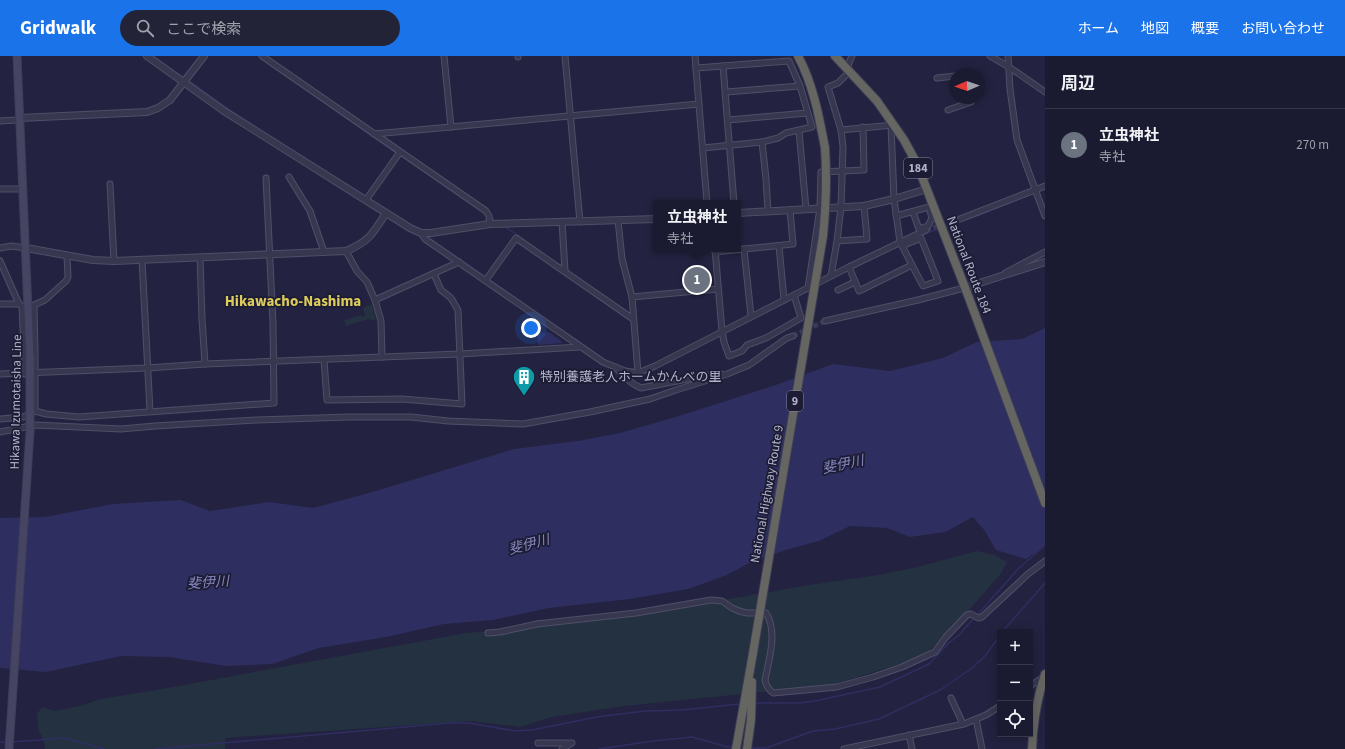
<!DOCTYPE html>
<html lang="ja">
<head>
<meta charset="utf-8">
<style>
  :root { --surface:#1a1a30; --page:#232338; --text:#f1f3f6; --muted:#9fa1ab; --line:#38384c; --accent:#1a73e8 }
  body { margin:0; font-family:"Source Sans 3","Noto Sans JP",sans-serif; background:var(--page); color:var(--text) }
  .controls { position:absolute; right:12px; bottom:12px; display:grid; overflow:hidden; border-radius:0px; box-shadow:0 2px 10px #0003 }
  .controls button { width:36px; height:36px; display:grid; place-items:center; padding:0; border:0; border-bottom:1px solid var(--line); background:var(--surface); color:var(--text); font:20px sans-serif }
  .compass { position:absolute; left:949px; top:12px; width:36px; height:36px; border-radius:50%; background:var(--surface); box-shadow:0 2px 10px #0003; rotate:268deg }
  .you { position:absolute; left:531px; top:272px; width:14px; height:14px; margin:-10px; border:3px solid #fff; border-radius:50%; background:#1a73e8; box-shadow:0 0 0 6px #1a73e833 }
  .badge { display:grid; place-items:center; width:26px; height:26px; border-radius:50%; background:var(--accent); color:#fff; font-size:13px; font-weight:700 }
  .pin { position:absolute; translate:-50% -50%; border:2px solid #fff; box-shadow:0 1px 4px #0006 }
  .popup { position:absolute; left:653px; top:144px; width:88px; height:52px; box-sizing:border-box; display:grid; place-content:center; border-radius:0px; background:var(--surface); filter:drop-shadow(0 1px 3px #0005); font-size:13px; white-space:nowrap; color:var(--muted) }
  .popup b { font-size:15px; color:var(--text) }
  .popup::after { content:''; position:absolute; left:50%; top:100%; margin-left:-8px; border:8px solid transparent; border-top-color:var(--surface) }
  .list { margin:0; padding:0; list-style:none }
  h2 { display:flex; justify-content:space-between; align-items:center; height:52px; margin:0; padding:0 16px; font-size:17px }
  h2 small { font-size:13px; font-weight:400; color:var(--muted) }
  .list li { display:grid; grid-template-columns:26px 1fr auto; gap:12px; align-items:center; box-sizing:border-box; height:72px; padding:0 16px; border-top:1px solid var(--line) }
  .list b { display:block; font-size:15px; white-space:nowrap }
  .list p { margin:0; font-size:13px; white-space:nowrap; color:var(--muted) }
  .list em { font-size:13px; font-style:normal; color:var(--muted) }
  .icon { flex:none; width:22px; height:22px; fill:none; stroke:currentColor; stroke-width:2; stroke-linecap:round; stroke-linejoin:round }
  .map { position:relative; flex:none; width:1045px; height:693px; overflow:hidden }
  header { display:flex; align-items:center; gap:24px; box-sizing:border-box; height:56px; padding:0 20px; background:var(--accent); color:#fff }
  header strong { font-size:19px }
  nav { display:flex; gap:22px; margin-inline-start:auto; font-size:14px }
  .search { width:280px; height:36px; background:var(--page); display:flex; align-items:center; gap:10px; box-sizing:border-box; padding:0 14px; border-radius:22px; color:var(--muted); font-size:15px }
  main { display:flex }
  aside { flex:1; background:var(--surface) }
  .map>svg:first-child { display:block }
  .green { fill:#243141 }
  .water { fill:#2f2e60 }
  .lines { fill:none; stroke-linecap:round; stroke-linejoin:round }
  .stream { stroke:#2f2e60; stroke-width:1.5 }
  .minor-tunnel { stroke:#393855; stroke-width:5; stroke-dasharray:5 2.5; stroke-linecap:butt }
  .minor-casing { stroke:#4f4f68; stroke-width:7 }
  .tertiary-casing { stroke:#4f4f68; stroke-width:8 }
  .secondary-casing { stroke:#3e3d56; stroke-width:9 }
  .trunk-casing { stroke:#3c3c55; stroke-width:10 }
  .minor { stroke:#373750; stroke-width:5 }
  .tertiary { stroke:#373750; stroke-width:6 }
  .secondary { stroke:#464463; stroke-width:7 }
  .trunk { stroke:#656562; stroke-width:8 }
  .secondary-bridge-casing { stroke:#3e3d56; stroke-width:9; stroke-linecap:butt }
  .trunk-bridge-casing { stroke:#3c3c55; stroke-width:10; stroke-linecap:butt }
  .secondary-bridge { stroke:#464463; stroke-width:7 }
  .trunk-bridge { stroke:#656562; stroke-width:8 }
  .labels { text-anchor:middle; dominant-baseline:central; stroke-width:3.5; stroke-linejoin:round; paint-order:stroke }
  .shield { fill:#1c1c35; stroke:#86869e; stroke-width:1 }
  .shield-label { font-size:12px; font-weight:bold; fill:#b4b3cb }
  .street-label { font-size:13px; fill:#b4b3cb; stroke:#1c1c35 }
  .poi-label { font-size:13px; fill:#b4b3cb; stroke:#1c1c35; text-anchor:start }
  .water-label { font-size:14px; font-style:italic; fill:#8887bd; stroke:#1c1c35 }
  .quarter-label { font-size:15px; font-weight:bold; fill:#ddcc5b; stroke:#1c1c35 }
</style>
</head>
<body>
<header>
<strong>Gridwalk</strong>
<div class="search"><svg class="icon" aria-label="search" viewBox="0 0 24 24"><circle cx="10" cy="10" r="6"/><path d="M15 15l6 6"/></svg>ここで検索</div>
<nav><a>ホーム</a><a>地図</a><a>概要</a><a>お問い合わせ</a></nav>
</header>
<main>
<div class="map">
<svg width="1045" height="693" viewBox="0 0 1045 693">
  <rect width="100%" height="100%" fill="#232240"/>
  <g class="green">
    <path d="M 372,248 L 376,263 L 372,265 L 369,263 L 346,270 L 344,264 L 361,259 L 362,261 L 365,260 L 363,252 Z"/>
    <path d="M 977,495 L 995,499 L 1007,506 L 1000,519 L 945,581 L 929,595 L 906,606 L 832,629 L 624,650 L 552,661 L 520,671 L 471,665 L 225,682 L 225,693 L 45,693 L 44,686 L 38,673 L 37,657 L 43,651 L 54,655 L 84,649 L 100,643 L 151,635 L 466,577 L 505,574 L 538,564 L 594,561 L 723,544 L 809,529 L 872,520 L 913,512 Z"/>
  </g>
  <g class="water">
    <path d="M 1045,272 L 1045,490 L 1026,503 L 996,494 L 985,475 L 973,461 L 945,476 L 910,481 L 887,472 L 850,470 L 819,485 L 789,493 L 753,505 L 727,519 L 688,533 L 630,543 L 549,552 L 493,564 L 444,568 L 386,581 L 319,592 L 272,608 L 226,610 L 169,601 L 121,600 L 46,616 L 0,612 L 0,462 L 45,461 L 113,448 L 181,444 L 210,455 L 269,446 L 313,452 L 369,437 L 514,393 L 578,385 L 620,377 L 679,360 L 773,330 L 833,308 L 890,315 L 943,302 L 977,286 L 1022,283 Z"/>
    <path d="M 549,276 L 561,285 L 562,287 L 538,289 L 537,277 Z"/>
  </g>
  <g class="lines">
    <g class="stream">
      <path d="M 153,0 L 184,22"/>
      <path d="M 188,24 L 231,55 L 402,164"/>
      <path d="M 329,50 L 396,97"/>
      <path d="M 0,62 L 3,62"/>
      <path d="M 400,99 L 479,153"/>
      <path d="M 490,161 L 497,166"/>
      <path d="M 504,170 L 519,180 L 518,182"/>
      <path d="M 944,171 L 979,159 L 1045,133"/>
      <path d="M 425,179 L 608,306"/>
      <path d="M 919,180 L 938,173"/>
      <path d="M 749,265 L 810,234"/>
      <path d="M 669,306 L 676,302"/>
      <path d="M 621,311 L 630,313 L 643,313"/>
      <path d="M 977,559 L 1018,513 L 1045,489"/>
      <path d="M 1002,576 L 1045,527"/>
      <path d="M 754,647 L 800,647 L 815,645 L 880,631 L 929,608 L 949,587 L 959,579 L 974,562"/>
      <path d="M 0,686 L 6,686"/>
      <path d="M 12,686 L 65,682 L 104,693"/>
      <path d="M 751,692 L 766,692 L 813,675 L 835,673 L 879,663 L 940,634 L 971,613 L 986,599 L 1000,579"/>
      <path d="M 155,693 L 450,667 L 469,667 L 515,675 L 532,674 L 597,661 L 645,655 L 682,654 L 740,648"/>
      <path d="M 599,693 L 653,685 L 692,681 L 728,691 L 733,691"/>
    </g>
    <g class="minor-tunnel">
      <path d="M 926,174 L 960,163"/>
      <path d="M 793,280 L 825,265"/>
    </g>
    <g class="minor-casing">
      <g id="minor">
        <path d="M 262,0 L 486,155 L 489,160 L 490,168"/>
        <path d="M 444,0 L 451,71"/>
        <path d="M 518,0 L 518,1"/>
        <path d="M 565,0 L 580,166"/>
        <path d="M 695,0 L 707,147"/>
        <path d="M 990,0 L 1009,11 L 1045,36"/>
        <path d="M 1008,0 L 1010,33 L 1017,84 L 1045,160"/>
        <path d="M 723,10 L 734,147"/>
        <path d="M 696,12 L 789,5 L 800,30 L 812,71 L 786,77 L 778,82 L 762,86 L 703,92"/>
        <path d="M 937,22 L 955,20"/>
        <path d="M 726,36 L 800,30"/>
        <path d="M 948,54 L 971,46"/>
        <path d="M 728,64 L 807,57"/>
        <path d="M 0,65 L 16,64 L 20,62"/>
        <path d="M 891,69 L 894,143 L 900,186 L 923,230 L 938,225 L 921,182 L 902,190"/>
        <path d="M 841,74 L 893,69"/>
        <path d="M 799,75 L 806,153"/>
        <path d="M 374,78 L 699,48"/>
        <path d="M 762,86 L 766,123 L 768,155"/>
        <path d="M 289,121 L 310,155 L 324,196"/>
        <path d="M 110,128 L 114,205"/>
        <path d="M 0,133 L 22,133"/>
        <path d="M 366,144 L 400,96"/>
        <path d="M 896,160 L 929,151 L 932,162 L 928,170 L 919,173 L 913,156"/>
        <path d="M 960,163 L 1045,130"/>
        <path d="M 618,164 L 622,203 L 632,241 L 638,317"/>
        <path d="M 562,166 L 565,215"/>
        <path d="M 421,177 L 425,183 L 603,306 L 625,315 L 638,317 L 655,310 L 849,211 L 926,174"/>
        <path d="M 837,185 L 867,183 L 864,150"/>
        <path d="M 779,190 L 784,244"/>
        <path d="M 0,192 L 11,190 L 26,192"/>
        <path d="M 715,193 L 722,275 L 724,286 L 729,300 L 742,295 L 747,289 L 766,282 L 801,262 L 794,239"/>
        <path d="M 744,193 L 751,260"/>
        <path d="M 346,195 L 357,215 L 367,226 L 375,244 L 381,265 L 382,301"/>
        <path d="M 715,196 L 793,188 L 790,154"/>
        <path d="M 67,200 L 68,221 L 66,225 L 45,244 L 34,249 L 35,297 L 35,355 L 46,358 L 79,361 L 274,347 L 273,268 L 266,122"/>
        <path d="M 200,201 L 202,263 L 205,308"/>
        <path d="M 142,204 L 150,355"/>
        <path d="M 0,205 L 19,248"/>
        <path d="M 849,211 L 859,235 L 912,209"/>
        <path d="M 1005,217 L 1045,196"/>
        <path d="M 831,220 L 837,185 L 841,151 L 843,91 L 841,74 L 828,31 L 838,27 L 850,15 L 848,9 L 852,0"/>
        <path d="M 486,224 L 516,182 L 633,263"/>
        <path d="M 808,232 L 820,152 L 821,116 L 864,114 L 863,71"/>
        <path d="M 838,234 L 855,226"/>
        <path d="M 632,241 L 718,233"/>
        <path d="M 375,244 L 459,206"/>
        <path d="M 0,248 L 19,248 L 22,250 L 25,318"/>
        <path d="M 825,265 L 918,244 L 964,232"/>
        <path d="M 324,304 L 327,344 L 402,343 L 462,348 L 458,254 L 451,242 L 441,234 L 434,218"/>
        <path d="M 617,313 C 624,321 631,328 641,332 L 708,319 L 721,318"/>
        <path d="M 0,318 L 147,312 L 205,308 L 460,298 L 580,291"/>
        <path d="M 0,363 L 23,361 L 32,357"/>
        <path d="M 0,376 L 35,369 L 121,373 L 155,370 L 257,364 L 348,361 L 411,361 L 448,365 L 523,368 L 590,356 L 650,343 L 676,334 L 727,318 L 749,309 L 787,282 L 793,280"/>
        <path d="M 488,577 L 500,576 L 537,568 L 636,557 L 711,544 L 722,545 L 732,552 L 739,555 L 747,557 L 766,557 C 778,576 769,603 765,624 C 766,629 769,634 773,637 L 837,631 L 873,621 L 902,611 L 935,596 L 946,581 L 967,559 L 971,558 L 978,562 L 982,561 L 1028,518 L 1045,505"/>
        <path d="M 1030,630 L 1044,621"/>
        <path d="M 951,642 L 963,668"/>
        <path d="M 976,663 L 982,693"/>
        <path d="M 909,679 L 912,693"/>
        <path d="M 538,687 L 572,687 L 562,693"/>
        <path d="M 844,693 L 964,668 L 986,659 L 1000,650"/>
      </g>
    </g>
    <g class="tertiary-casing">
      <g id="tertiary">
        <path d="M 147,0 L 224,55 L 410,172 L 421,177 L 431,177 L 490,168 L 656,163"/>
        <path d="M 20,62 L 147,56 L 158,52 L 170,44 L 204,0"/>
        <path d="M 738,157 L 864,150 L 894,143 L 927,133"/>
        <path d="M 26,192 L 93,204 L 114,205 L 346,195 C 369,186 373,177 386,157"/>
        <path d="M 964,232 L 1045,206"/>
      </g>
    </g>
    <g class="secondary-casing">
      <path id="secondary" d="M 17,0 L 30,300"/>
    </g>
    <g class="trunk-casing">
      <g id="trunk">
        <path d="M 798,0 C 813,28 819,60 825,92"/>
        <path d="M 835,0 L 877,45 L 904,84 L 917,108 L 969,242 L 1045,447"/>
        <path d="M 736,693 L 753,597"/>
        <path d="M 747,693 L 751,664 L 752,626"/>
        <path d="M 1032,693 C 1033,667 1037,642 1045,618"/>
      </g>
    </g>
    <use href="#minor" class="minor"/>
    <use href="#tertiary" class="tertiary"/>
    <use href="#secondary" class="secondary"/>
    <use href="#trunk" class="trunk"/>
    <g class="secondary-bridge-casing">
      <path id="secondary-bridge" d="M 9,693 L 30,376 L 30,300"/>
    </g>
    <g class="trunk-bridge-casing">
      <path id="trunk-bridge" d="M 753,597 L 823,180 C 826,150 827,122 825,92"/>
    </g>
    <use href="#secondary-bridge" class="secondary-bridge"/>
    <use href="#trunk-bridge" class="trunk-bridge"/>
  </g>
  <defs>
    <g id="building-pin" transform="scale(1.15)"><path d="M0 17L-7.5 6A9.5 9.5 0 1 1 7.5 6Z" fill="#0f9aa8" stroke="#1c1c35"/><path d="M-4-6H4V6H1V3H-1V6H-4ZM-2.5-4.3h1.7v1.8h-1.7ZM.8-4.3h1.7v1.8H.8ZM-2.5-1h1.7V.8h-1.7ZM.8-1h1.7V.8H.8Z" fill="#fff"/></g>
  </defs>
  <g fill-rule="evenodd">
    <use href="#building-pin" x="524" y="321"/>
  </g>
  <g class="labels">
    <g class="shield">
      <rect x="904" y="102" width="28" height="20" rx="3"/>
      <rect x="787" y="335" width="16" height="20" rx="3"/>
    </g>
    <g class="shield-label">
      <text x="918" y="112">184</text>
      <text x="795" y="345">9</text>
    </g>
    <g class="street-label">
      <text transform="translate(969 209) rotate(69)">National Route 184</text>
      <text transform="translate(16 346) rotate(-89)">Hikawa Izumotaisha Line</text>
      <text transform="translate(767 438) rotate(-80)">National Highway Route 9</text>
    </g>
    <g class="poi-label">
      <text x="540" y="321">特別養護老人ホームかんべの里</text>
    </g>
    <g class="water-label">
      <text transform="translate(843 409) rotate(-12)">斐伊川</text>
      <text transform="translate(529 489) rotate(-15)">斐伊川</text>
      <text transform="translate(208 527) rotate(-4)">斐伊川</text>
    </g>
    <g class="quarter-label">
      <text x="293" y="245">Hikawacho-Nashima</text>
    </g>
  </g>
</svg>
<div class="controls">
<button>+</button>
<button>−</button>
<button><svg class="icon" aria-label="locate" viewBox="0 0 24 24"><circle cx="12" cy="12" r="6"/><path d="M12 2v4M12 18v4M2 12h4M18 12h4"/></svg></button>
</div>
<svg class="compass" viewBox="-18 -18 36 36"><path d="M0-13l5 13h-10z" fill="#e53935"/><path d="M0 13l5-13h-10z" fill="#9fa1ab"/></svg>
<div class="you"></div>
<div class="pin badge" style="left:697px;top:224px;background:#6b7280">1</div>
<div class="popup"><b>立虫神社</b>寺社</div>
</div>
<aside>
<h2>周辺<small></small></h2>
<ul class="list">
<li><span class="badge" style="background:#6b7280">1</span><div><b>立虫神社</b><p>寺社</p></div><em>270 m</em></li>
</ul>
</aside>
</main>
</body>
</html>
